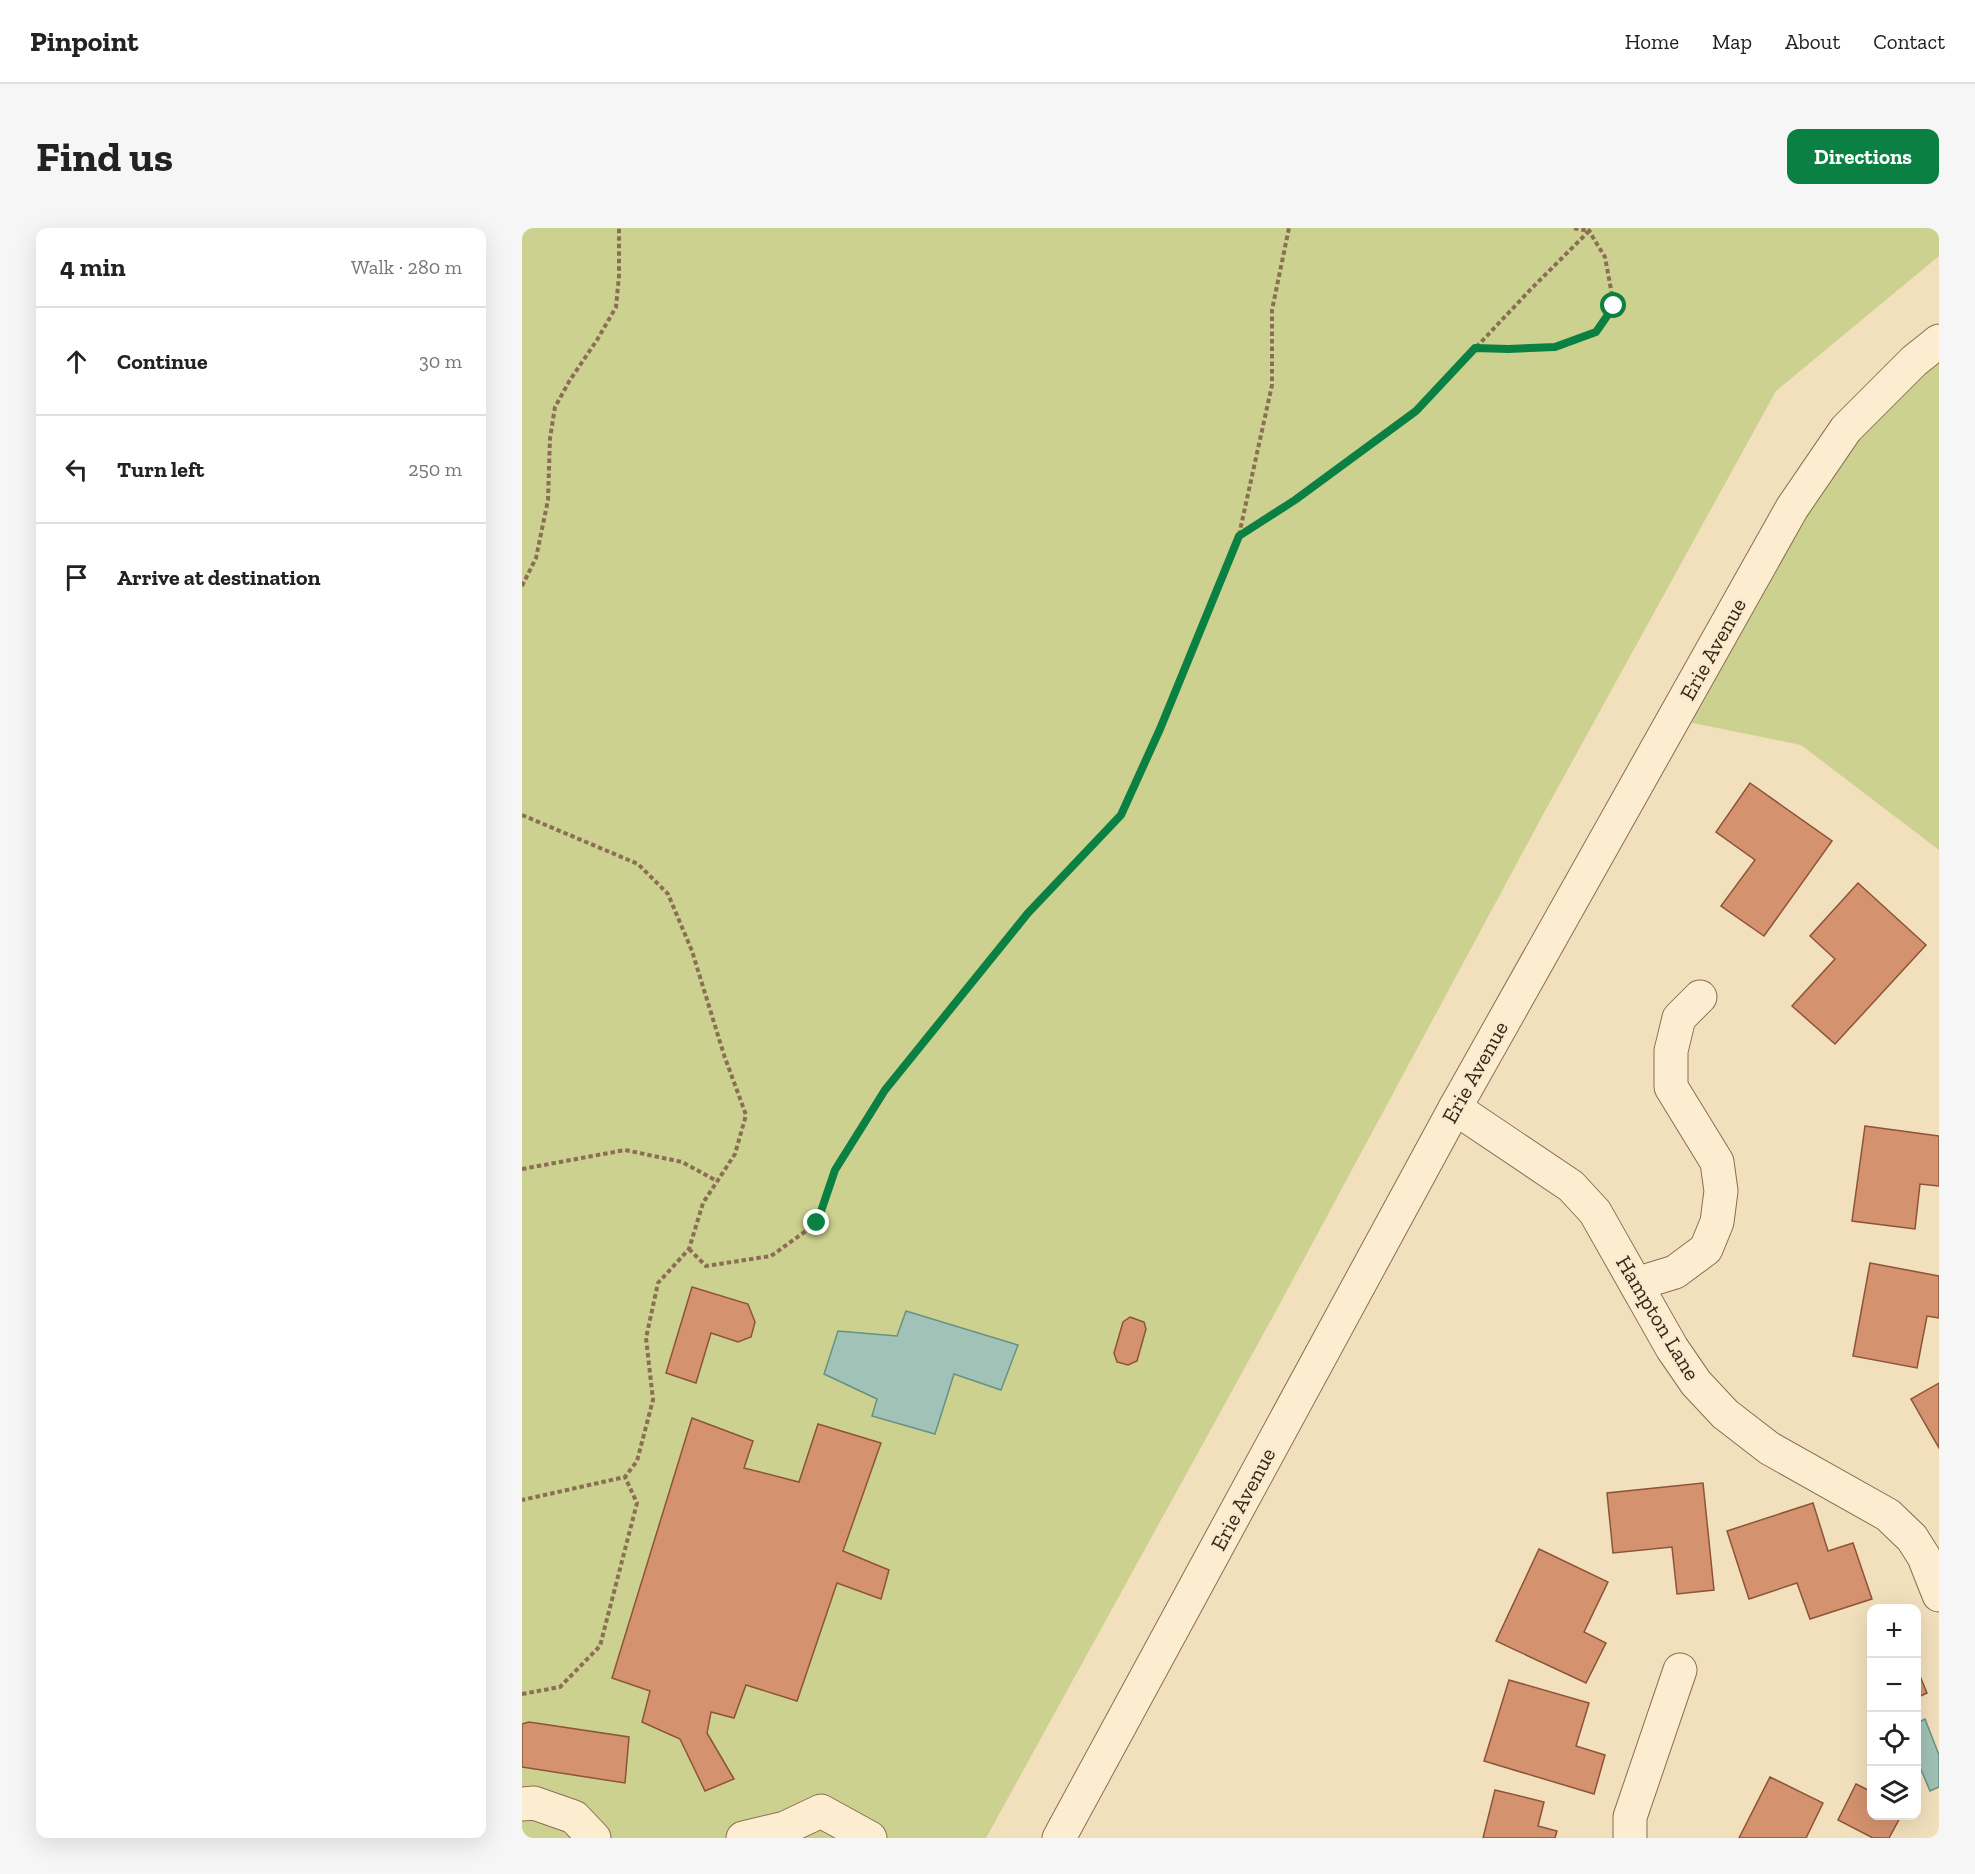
<!DOCTYPE html>
<html lang="en">
<head>
<meta charset="utf-8">
<style>
  :root { --surface:#fff; --page:#f6f6f6; --text:#222; --muted:#767676; --line:#e0e0e0; --accent:#0b8043 }
  body { margin:0; font-family:"Zilla Slab",serif; background:var(--page); color:var(--text) }
  .controls { position:absolute; right:18px; bottom:18px; display:grid; overflow:hidden; border-radius:12px; box-shadow:0 6px 24px #0002 }
  .controls button { width:54px; height:54px; display:grid; place-items:center; padding:0; border:0; border-bottom:2px solid var(--line); background:var(--surface); color:var(--text); font:30px sans-serif }
  .stop { position:absolute; width:18px; height:18px; margin:-14px; border:4px solid #0b8043; border-radius:50%; background:#fff }
  .stop.end { background:#0b8043; border-color:#fff; box-shadow:0 2px 6px #0008 }
  .list { margin:0; padding:0; list-style:none }
  h2 { display:flex; justify-content:space-between; align-items:center; height:78px; margin:0; padding:0 24px; font-size:26px }
  h2 small { font-size:20px; font-weight:400; color:var(--muted) }
  .list li { display:grid; grid-template-columns:39px 1fr auto; gap:18px; align-items:center; box-sizing:border-box; height:108px; padding:0 24px; border-top:2px solid var(--line) }
  .list b { display:block; font-size:22px; white-space:nowrap }
  .list em { font-size:20px; font-style:normal; color:var(--muted) }
  .icon { flex:none; width:33px; height:33px; fill:none; stroke:currentColor; stroke-width:2; stroke-linecap:round; stroke-linejoin:round }
  .map { position:relative; flex:none; width:1417px; height:1610px; overflow:hidden; border-radius:12px }
  header { display:flex; align-items:center; gap:36px; box-sizing:border-box; height:84px; padding:0 30px; background:var(--surface); border-bottom:2px solid var(--line) }
  header strong { font-size:28px }
  nav { display:flex; gap:33px; margin-inline-start:auto; font-size:21px }
  .intro { display:flex; align-items:center; justify-content:space-between; box-sizing:border-box; height:144px; padding:0 36px }
  h1 { margin:0; font-size:42px }
  .button { padding:15px 27px; border-radius:12px; background:var(--accent); color:#fff; font-size:21px; font-weight:700 }
  main { display:flex; gap:36px; padding:0 36px }
  aside { flex:1; background:var(--surface); border-radius:12px; box-shadow:0 6px 24px #0002 }
  .map>svg:first-child { display:block }
  .green { fill:#cdd18f }
  .water { fill:#a1c2b6; stroke:#679184; stroke-width:1.5 }
  .building { fill:#d4926e; stroke:#8c5438; stroke-width:1.5 }
  .lines { fill:none; stroke-linecap:round; stroke-linejoin:round }
  .minor-casing { stroke:#8b6e54; stroke-width:35 }
  .path { stroke:#8b6e54; stroke-width:4; stroke-dasharray:4.5 3; stroke-linecap:butt }
  .minor { stroke:#fcecd0; stroke-width:33 }
  .route { stroke:#0b8043; stroke-width:8 }
  .labels { text-anchor:middle; dominant-baseline:central; stroke-width:5; stroke-linejoin:round; paint-order:stroke }
  .street-label { font-size:22px; fill:#39271a; stroke:#f9e9cd }
</style>
</head>
<body>
<header>
<strong>Pinpoint</strong>
<nav><a>Home</a><a>Map</a><a>About</a><a>Contact</a></nav>
</header>
<div class="intro"><h1>Find us</h1><a class="button">Directions</a></div>
<main>
<aside>
<h2>4 min<small>Walk · 280 m</small></h2>
<ul class="list">
<li><svg class="icon" aria-label="ahead" viewBox="0 0 24 24"><path d="M12 20V5M6 11l6-6 6 6"/></svg><div><b>Continue</b></div><em>30 m</em></li>
<li><svg class="icon" aria-label="left" viewBox="0 0 24 24"><path d="M17 20v-9H6M10 6l-5 5 5 5"/></svg><div><b>Turn left</b></div><em>250 m</em></li>
<li><svg class="icon" aria-label="arrive" viewBox="0 0 24 24"><path d="M6 21V4h12l-3 4 3 4H6"/></svg><div><b>Arrive at destination</b></div></li>
</ul>
</aside>
<div class="map">
<svg width="1417" height="1610" viewBox="0 0 1417 1610">
  <rect width="100%" height="100%" fill="#f2dfbc"/>
  <g class="green">
    <path d="M 0,0 L 1417,0 L 1417,28 L 1254,163 L 1023,583 L 754,1083 L 464,1610 L 0,1610 Z"/>
    <path d="M 1417,113 L 1417,622 L 1279,517 L 1151,491 L 1270,280 Z"/>
  </g>
  <g class="water">
    <path d="M 384,1083 L 496,1117 L 479,1162 L 432,1146 L 413,1206 L 350,1188 L 355,1171 L 302,1146 L 316,1103 L 375,1108 Z"/>
    <path d="M 1403,1491 L 1417,1527 L 1417,1559 L 1408,1563 L 1395,1532 L 1395,1495 Z"/>
  </g>
  <g class="building">
    <path d="M 1228,555 L 1310,613 L 1242,708 L 1199,678 L 1233,632 L 1194,604 Z"/>
    <path d="M 1336,655 L 1404,717 L 1313,816 L 1270,778 L 1313,731 L 1288,708 Z"/>
    <path d="M 1343,898 L 1417,908 L 1417,958 L 1398,956 L 1393,1001 L 1330,993 Z"/>
    <path d="M 1348,1035 L 1417,1048 L 1417,1090 L 1405,1088 L 1395,1140 L 1331,1128 Z"/>
    <path d="M 170,1059 L 226,1076 L 233,1094 L 229,1109 L 216,1114 L 189,1105 L 174,1155 L 144,1145 Z"/>
    <path d="M 608,1089 L 622,1094 L 624,1101 L 615,1133 L 606,1137 L 595,1134 L 592,1125 L 601,1094 Z"/>
    <path d="M 1417,1155 L 1417,1220 L 1389,1171 Z"/>
    <path d="M 170,1190 L 231,1213 L 222,1240 L 277,1254 L 296,1196 L 359,1215 L 321,1323 L 367,1342 L 359,1371 L 315,1355 L 275,1473 L 224,1457 L 212,1490 L 189,1484 L 185,1505 L 212,1551 L 183,1563 L 158,1511 L 120,1494 L 128,1463 L 90,1450 Z"/>
    <path d="M 1181,1255 L 1192,1362 L 1155,1366 L 1150,1319 L 1091,1325 L 1085,1265 Z"/>
    <path d="M 1291,1275 L 1306,1323 L 1331,1315 L 1350,1371 L 1288,1391 L 1275,1355 L 1227,1371 L 1205,1303 Z"/>
    <path d="M 1017,1321 L 1086,1354 L 1062,1404 L 1084,1415 L 1064,1455 L 974,1413 Z"/>
    <path d="M 1398,1448 L 1405,1465 L 1394,1470 L 1394,1449 Z"/>
    <path d="M 987,1452 L 1067,1475 L 1054,1518 L 1083,1527 L 1072,1566 L 962,1533 Z"/>
    <path d="M 7,1494 L 107,1509 L 103,1555 L 0,1539 L 0,1496 Z"/>
    <path d="M 1248,1549 L 1301,1575 L 1284,1610 L 1217,1610 Z"/>
    <path d="M 1334,1556 L 1350,1564 L 1350,1588 L 1379,1588 L 1367,1610 L 1351,1610 L 1316,1592 Z"/>
    <path d="M 973,1562 L 1022,1574 L 1016,1598 L 1035,1603 L 1033,1610 L 961,1610 Z"/>
  </g>
  <g class="lines">
    <g class="minor-casing">
      <g id="minor">
        <path d="M 933,880 L 1049,958 L 1073,984 L 1150,1120 L 1174,1155 L 1203,1186 L 1247,1220 L 1366,1287 L 1390,1310 L 1402,1329 L 1417,1367"/>
        <path d="M 1114,1056 L 1153,1044 L 1184,1021 L 1195,994 L 1199,963 L 1195,934 L 1149,859 L 1149,823 L 1157,790 L 1178,769"/>
        <path d="M 0,1576 L 12,1575 L 52,1589 L 72,1610"/>
        <path d="M 221,1610 L 263,1600 L 299,1583 L 348,1610"/>
        <path d="M 537,1610 L 933,880 L 1270,280 L 1324,201 L 1392,133 L 1417,113"/>
        <path d="M 1108,1610 L 1108,1589 L 1158,1442"/>
      </g>
    </g>
    <g class="path">
      <path d="M 954,120 L 986,121 L 1033,119 L 1074,104 L 1092,78 L 1083,29 L 1067,3 L 1070,0"/>
      <path d="M 717,307 L 750,157 L 750,82 L 767,0"/>
      <path d="M 0,358 L 14,330 L 26,272 L 28,210 L 33,179 L 48,152 L 75,112 L 94,79 L 97,48 L 97,0"/>
      <path d="M 0,587 L 116,636 L 146,666 L 170,723 L 202,827 L 224,887 L 213,926 L 181,975 L 167,1021 L 136,1055 L 124,1110 L 131,1172 L 115,1233 L 103,1249 L 0,1272"/>
      <path d="M 0,941 L 103,922 L 160,934 L 195,953"/>
      <path d="M 167,1021 L 184,1038 L 249,1028 L 295,995 L 313,942 L 363,862 L 506,685 L 599,587 L 638,501 L 717,307 L 773,272 L 894,183 L 1010,60 L 1067,3 L 1051,0"/>
      <path d="M 0,1466 L 38,1459 L 78,1418 L 115,1275 L 103,1249"/>
    </g>
    <use href="#minor" class="minor"/>
  </g>
  <g class="lines">
    <path class="route" d="M 295,995 L 313,942 L 363,862 L 506,685 L 599,587 L 638,501 L 717,308 L 773,272 L 894,183 L 953,120 L 986,121 L 1033,119 L 1074,104 L 1092,78"/>
  </g>
  <g class="labels">
    <g class="street-label">
      <text transform="translate(1191 421) rotate(-61)">Erie Avenue</text>
      <text transform="translate(953 844) rotate(-61)">Erie Avenue</text>
      <text transform="translate(1136 1090) rotate(59)">Hampton Lane</text>
      <text transform="translate(721 1271) rotate(-62)">Erie Avenue</text>
    </g>
  </g>
</svg>
<div class="controls">
<button>+</button>
<button>−</button>
<button><svg class="icon" aria-label="locate" viewBox="0 0 24 24"><circle cx="12" cy="12" r="6"/><path d="M12 2v4M12 18v4M2 12h4M18 12h4"/></svg></button>
<button><svg class="icon" aria-label="layers" viewBox="0 0 24 24"><path d="M12 4l9 5-9 5-9-5zM3 14l9 5 9-5"/></svg></button>
</div>
<div class="stop" style="left:1092px;top:78px"></div>
<div class="stop end" style="left:295px;top:995px"></div>
</div>
</main>
</body>
</html>
